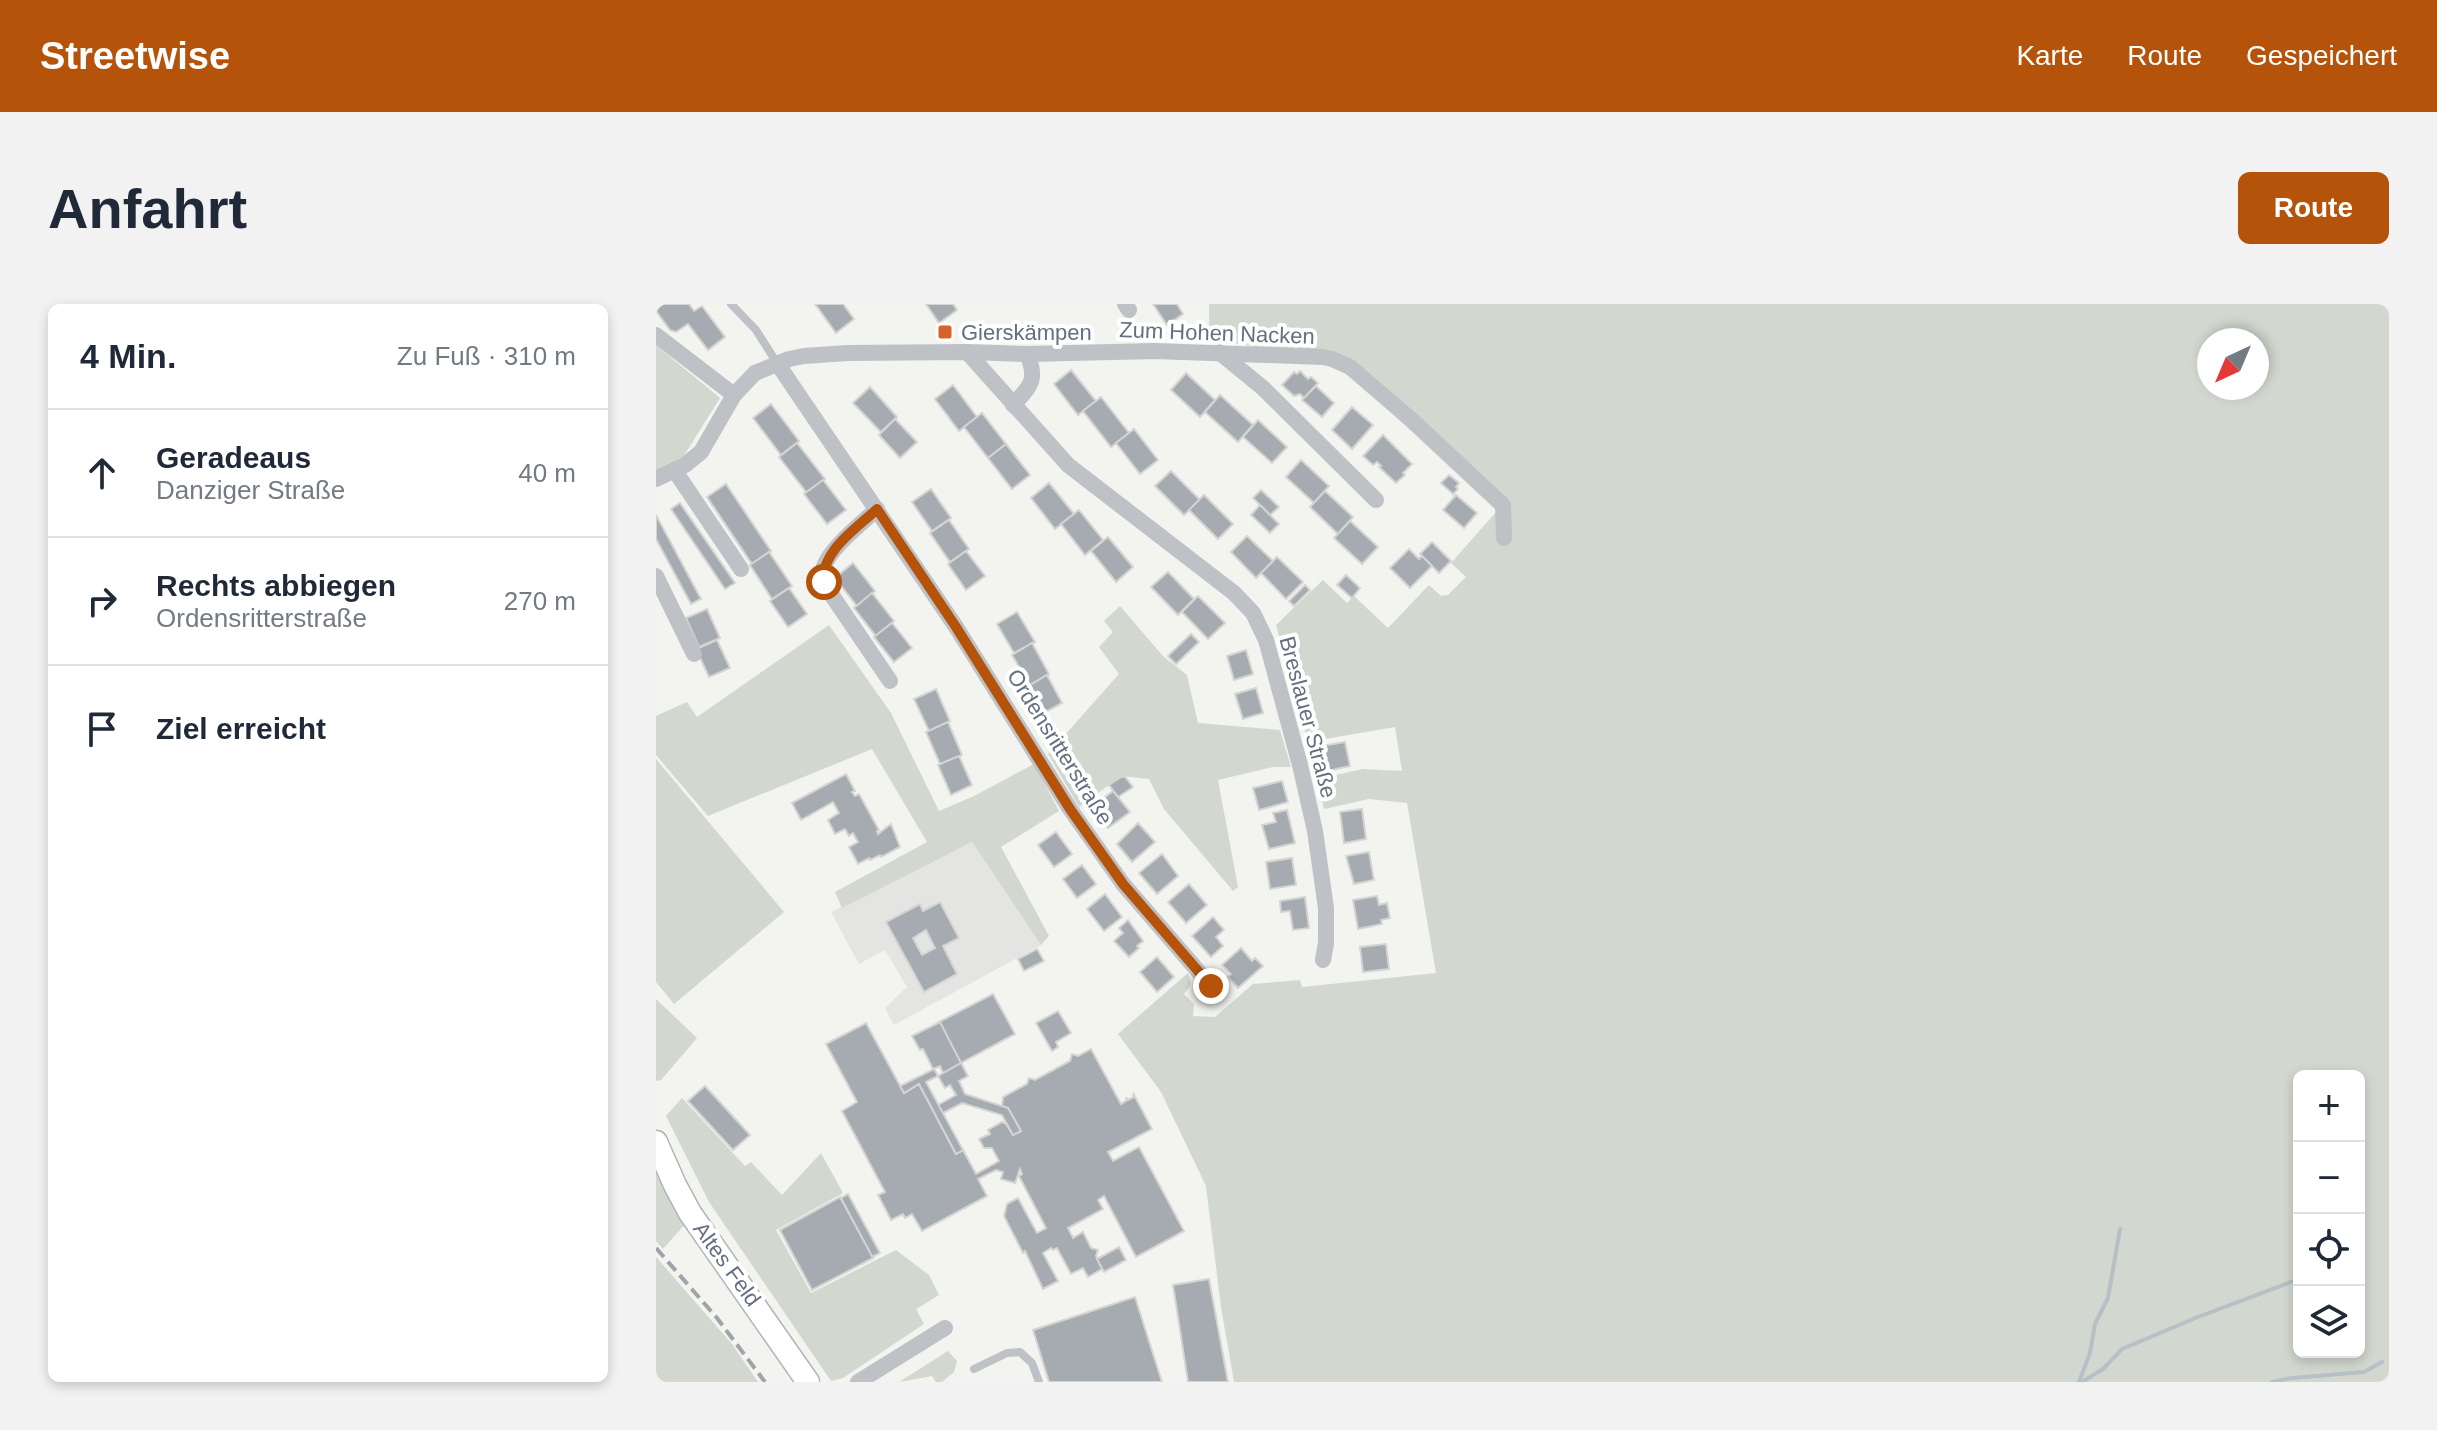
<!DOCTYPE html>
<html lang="de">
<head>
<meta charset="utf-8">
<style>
  :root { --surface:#fff; --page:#f2f2f3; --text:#1f2937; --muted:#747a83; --line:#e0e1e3; --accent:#b45309 }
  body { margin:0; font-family:Helvetica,sans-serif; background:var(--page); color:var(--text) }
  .controls { position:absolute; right:24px; bottom:24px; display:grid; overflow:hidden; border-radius:12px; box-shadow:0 4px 12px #0003 }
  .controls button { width:72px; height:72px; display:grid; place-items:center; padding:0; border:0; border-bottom:2px solid var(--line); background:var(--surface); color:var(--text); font:40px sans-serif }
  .compass { position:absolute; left:1541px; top:24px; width:72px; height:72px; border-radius:50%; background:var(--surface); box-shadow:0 4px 12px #0003; rotate:224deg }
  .stop { position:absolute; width:24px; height:24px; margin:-18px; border:6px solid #b45309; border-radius:50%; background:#fff }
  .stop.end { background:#b45309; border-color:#fff; box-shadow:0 2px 8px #0008 }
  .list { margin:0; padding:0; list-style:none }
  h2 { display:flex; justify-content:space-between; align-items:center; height:104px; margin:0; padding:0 32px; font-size:34px }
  h2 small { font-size:26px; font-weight:400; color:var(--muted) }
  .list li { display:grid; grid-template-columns:52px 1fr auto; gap:24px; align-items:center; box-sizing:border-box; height:128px; padding:0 32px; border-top:2px solid var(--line) }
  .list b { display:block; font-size:30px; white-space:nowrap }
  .list p { margin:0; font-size:26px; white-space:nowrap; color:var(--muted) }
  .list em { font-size:26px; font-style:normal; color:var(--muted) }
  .icon { flex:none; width:44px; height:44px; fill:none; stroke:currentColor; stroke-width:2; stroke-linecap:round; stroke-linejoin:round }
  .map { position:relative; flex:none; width:1733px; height:1078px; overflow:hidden; border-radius:12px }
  header { display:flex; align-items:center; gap:48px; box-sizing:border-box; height:112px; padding:0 40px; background:var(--accent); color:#fff }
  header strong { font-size:38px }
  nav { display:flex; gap:44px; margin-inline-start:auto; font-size:28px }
  .intro { display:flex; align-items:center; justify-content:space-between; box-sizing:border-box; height:192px; padding:0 48px }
  h1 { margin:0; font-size:56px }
  .button { padding:20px 36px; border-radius:12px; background:var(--accent); color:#fff; font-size:28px; font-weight:700 }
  main { display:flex; gap:48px; padding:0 48px }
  aside { flex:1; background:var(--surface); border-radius:12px; box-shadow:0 4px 12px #0003 }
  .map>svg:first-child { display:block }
  .built { fill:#e4e5e3 }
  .green { fill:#d2d8cf; fill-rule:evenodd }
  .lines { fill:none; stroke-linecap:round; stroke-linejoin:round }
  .stream { stroke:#b6c0c6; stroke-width:4 }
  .building { fill:#a5abb1; stroke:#d4d4d2; stroke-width:2; fill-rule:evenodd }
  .secondary-casing { stroke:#b1b5b9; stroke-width:25 }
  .service { stroke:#bec1c5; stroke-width:8 }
  .minor { stroke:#bec1c5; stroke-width:16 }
  .secondary { stroke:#fff; stroke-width:22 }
  .rail { stroke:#a0a4aa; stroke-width:4; stroke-dasharray:12 6; stroke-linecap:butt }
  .route { stroke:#b45309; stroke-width:10 }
  .poi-dot { fill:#d8622b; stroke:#fff; stroke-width:3 }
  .labels { text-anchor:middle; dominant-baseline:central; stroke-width:8; stroke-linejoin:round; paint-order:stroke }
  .poi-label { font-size:22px; fill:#64707f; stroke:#fff; text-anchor:start }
  .street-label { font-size:22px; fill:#64707f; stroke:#fff }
</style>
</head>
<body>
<header>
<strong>Streetwise</strong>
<nav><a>Karte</a><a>Route</a><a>Gespeichert</a></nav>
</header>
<div class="intro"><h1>Anfahrt</h1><a class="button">Route</a></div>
<main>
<aside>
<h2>4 Min.<small>Zu Fuß · 310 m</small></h2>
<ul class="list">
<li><svg class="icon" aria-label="ahead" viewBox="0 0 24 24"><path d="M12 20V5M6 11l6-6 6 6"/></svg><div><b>Geradeaus</b><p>Danziger Straße</p></div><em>40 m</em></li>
<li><svg class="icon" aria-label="right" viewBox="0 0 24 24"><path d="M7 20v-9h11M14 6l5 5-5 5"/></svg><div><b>Rechts abbiegen</b><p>Ordensritterstraße</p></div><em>270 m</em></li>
<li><svg class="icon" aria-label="arrive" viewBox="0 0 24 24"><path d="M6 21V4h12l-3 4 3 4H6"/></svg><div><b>Ziel erreicht</b></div></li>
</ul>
</aside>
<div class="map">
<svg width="1733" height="1078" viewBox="0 0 1733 1078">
  <rect width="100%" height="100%" fill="#f3f3ef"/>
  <path class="built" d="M 316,538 L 385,641 L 238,721 L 229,704 L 251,683 L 229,646 L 203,660 L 175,608 Z"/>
  <g class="green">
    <path d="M 553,0 L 1733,0 L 1733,1078 L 578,1078 L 565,1003 L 550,882 L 505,788 L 462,730 L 532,669 C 536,679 535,682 528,690 L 538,700 L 537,712 L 559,713 L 597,680 L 644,676 L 646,683 L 780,669 L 751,499 L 713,495 L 668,505 L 661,475 L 707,465 L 746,467 L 739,423 L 652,438 L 620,321 L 667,276 L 691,299 L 698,292 L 732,324 L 773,281 L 785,292 L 792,291 L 810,273 L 795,259 L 841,207 L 683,60 L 553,34 ZM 1553,36 L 1601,36 L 1601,84 L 1553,84 ZM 1643,772 L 1703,772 L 1703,1048 L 1643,1048 Z"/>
    <path d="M 0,41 L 64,94 L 24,158 L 0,171 Z"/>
    <path d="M 464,302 L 507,352 L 531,371 L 542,419 L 624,426 L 635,463 L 617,463 L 562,476 L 582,583 L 577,587 L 508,505 L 493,475 L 465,472 L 423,503 L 392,450 L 463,370 L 443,343 L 457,328 L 448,317 Z"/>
    <path d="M 173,321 L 235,409 L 283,507 L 318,492 L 378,460 L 403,507 L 345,543 L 393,632 L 385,641 L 316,538 L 186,604 L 179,588 L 271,538 L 216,445 L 52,512 L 0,451 L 0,412 L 31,398 L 41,413 Z"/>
    <path d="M 0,455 L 128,608 L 18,700 L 0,678 Z"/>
    <path d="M 0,695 L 41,734 L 5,776 L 0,777 Z"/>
    <path d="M 26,794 L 89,862 L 95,858 L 126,891 L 165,849 L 187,889 L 120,926 L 155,989 L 240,946 L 273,971 L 283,991 L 260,1005 L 268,1020 L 187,1074 L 175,1077 L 53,898 L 10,812 Z"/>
    <path d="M 0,866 L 29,920 L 7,945 L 0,937 Z"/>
    <path d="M 0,953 L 76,1040 L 102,1078 L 0,1078 Z"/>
    <path d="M 292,1047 L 301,1057 L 298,1068 L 286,1078 L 280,1078 L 276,1072 L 243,1078 Z"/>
  </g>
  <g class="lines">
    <g class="stream">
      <path d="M 1423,1078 L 1434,1049 L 1439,1020 L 1452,994 L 1464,925"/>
      <path d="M 1426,1078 L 1447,1065 L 1466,1045 L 1542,1013 L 1643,975"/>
      <path d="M 1616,1078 L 1636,1074 L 1708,1068 L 1726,1058"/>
    </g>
  </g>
  <g class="building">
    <path d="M 2,0 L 33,0 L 38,7 L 46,2 L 69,33 L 52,46 L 32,20 L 20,28 L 14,26 L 0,7 L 4,2 Z"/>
    <path d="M 159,0 L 187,0 L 198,15 L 180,29 Z"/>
    <path d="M 270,0 L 297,0 L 301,6 L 283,19 Z"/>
    <path d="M 497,0 L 521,0 L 527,10 L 511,21 Z"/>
    <path d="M 415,66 L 440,97 L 422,111 L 398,80 Z"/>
    <path d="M 644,67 L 652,75 L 655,73 L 662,79 L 648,94 L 644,90 L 638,92 L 626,81 L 638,68 L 641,70 Z"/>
    <path d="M 530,69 L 559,96 L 544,113 L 515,86 Z"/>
    <path d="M 297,81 L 321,113 L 303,127 L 279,95 Z"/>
    <path d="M 660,82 L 678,99 L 666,113 L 646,96 Z"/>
    <path d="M 214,83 L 241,113 L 225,128 L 197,99 Z"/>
    <path d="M 564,91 L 597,121 L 582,138 L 549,108 Z"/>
    <path d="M 445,93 L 473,129 L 455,143 L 427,107 Z"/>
    <path d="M 115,100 L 143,137 L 125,151 L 97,114 Z"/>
    <path d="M 696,103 L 717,121 L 696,145 L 676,126 Z"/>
    <path d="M 326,109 L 350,140 L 332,154 L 308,123 Z"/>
    <path d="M 239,115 L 261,138 L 244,154 L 223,131 Z"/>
    <path d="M 602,116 L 631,143 L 616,159 L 587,133 Z"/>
    <path d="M 478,125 L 502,156 L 484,170 L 460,139 Z"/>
    <path d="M 727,131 L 756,160 L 747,169 L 749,171 L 740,179 L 723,163 L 725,162 L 721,158 L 717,161 L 707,152 Z"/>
    <path d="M 141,139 L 169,175 L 151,189 L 123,153 Z"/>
    <path d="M 350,140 L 374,171 L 356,185 L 332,154 Z"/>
    <path d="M 645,156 L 673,182 L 658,199 L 630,173 Z"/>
    <path d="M 515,167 L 544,196 L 528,211 L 499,182 Z"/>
    <path d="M 793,171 L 803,179 L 800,183 L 802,185 L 797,190 L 785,179 Z"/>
    <path d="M 167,176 L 190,206 L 171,220 L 148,190 Z"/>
    <path d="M 393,179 L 418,210 L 399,225 L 375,194 Z"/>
    <path d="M 70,180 L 115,247 L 96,260 L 51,193 Z"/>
    <path d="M 275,185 L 295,214 L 276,227 L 256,198 Z"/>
    <path d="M 605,186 L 623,203 L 614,211 L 597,194 Z"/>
    <path d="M 669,187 L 697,213 L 682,230 L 654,203 Z"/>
    <path d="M 548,191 L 577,220 L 562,235 L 533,206 Z"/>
    <path d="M 800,191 L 821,209 L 808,224 L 787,206 Z"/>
    <path d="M 24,199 L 79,279 L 69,285 L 15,205 Z"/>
    <path d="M 604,201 L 623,220 L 614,229 L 595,211 Z"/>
    <path d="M 423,206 L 447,236 L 429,251 L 405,220 Z"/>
    <path d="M 0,211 L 45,295 L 35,300 L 0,235 Z"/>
    <path d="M 293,216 L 313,245 L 294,258 L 274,229 Z"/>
    <path d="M 694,217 L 722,243 L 706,260 L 678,234 Z"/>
    <path d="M 591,232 L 617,257 L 600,274 L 575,248 Z"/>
    <path d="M 452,233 L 477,263 L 460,278 L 435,247 Z"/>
    <path d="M 776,238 L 795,257 L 783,269 L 764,250 Z"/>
    <path d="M 753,245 L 763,255 L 766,252 L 776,262 L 754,284 L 734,264 Z"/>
    <path d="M 310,247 L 329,272 L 310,286 L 292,260 Z"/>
    <path d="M 113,248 L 136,282 L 116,295 L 94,261 Z"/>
    <path d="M 621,253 L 647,278 L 630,295 L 605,269 Z"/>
    <path d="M 197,259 L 219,287 L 201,302 L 179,274 Z"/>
    <path d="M 512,268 L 538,295 L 522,311 L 495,283 Z"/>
    <path d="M 690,271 L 704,284 L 696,294 L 681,281 Z"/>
    <path d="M 649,281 L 654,286 L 638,302 L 633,297 Z"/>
    <path d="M 133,284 L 151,310 L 132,323 L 114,297 Z"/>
    <path d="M 216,289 L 238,317 L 220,332 L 198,304 Z"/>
    <path d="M 542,292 L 569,319 L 552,335 L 526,308 Z"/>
    <path d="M 51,305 L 64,334 L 43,343 L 30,314 Z"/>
    <path d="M 361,308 L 379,338 L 358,349 L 341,320 Z"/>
    <path d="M 236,319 L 256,344 L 238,358 L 218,333 Z"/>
    <path d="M 535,330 L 543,338 L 520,360 L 512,352 Z"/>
    <path d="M 61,336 L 74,364 L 53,373 L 40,345 Z"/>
    <path d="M 376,339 L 393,370 L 374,381 L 356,351 Z"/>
    <path d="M 590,346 L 597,370 L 578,376 L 571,352 Z"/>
    <path d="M 391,371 L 406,399 L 386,410 L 371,383 Z"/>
    <path d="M 600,384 L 607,409 L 587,415 L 579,390 Z"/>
    <path d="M 280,385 L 294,417 L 273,427 L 258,395 Z"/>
    <path d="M 292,418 L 306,451 L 284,460 L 270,428 Z"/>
    <path d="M 689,438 L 694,462 L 671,467 L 666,442 Z"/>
    <path d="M 303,452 L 316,481 L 295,491 L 282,461 Z"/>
    <path d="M 190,470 L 199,487 L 196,488 L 199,492 L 203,490 L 223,526 L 221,527 L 222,530 L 235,520 L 244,543 L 225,553 L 224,551 L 214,556 L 213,554 L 202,560 L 193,543 L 202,538 L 197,529 L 193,532 L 189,525 L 179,530 L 172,516 L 183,509 L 177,498 L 145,516 L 136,499 Z"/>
    <path d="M 465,473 L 469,473 L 477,483 L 462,493 L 453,481 Z"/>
    <path d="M 626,477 L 632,498 L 603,506 L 597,484 Z"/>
    <path d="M 457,487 L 474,508 L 452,524 L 436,503 Z"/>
    <path d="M 706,505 L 710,535 L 688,539 L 684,508 Z"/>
    <path d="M 631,506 L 639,539 L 613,545 L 606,521 L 620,518 L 617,509 Z"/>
    <path d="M 482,519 L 499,538 L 476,558 L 461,540 Z"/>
    <path d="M 400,528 L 416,550 L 398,563 L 382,541 Z"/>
    <path d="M 713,548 L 718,576 L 698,580 L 690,552 Z"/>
    <path d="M 506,550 L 522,572 L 501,590 L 483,569 Z"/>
    <path d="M 636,554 L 640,581 L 614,585 L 610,558 Z"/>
    <path d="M 426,561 L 440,580 L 421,594 L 407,575 Z"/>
    <path d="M 533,580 L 551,601 L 530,619 L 512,598 Z"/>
    <path d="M 449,590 L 466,613 L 448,627 L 431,605 Z"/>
    <path d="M 721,592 L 723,601 L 731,599 L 734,614 L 725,616 L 726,620 L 702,625 L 697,596 Z"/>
    <path d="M 649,593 L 653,624 L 637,626 L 634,607 L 625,608 L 624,597 Z"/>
    <path d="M 284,598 L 303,634 L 287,642 L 301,670 L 268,688 L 230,618 L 264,600 L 267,607 ZM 270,626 L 279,644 L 266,651 L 257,634 Z"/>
    <path d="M 557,613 L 568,626 L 560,633 L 567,642 L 555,653 L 536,632 Z"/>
    <path d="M 472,616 L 487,637 L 481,642 L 483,644 L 473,653 L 458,637 L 467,629 L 463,624 Z"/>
    <path d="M 730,640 L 733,665 L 707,668 L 704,643 Z"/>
    <path d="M 585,644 L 596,657 L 599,654 L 607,662 L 582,684 L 572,673 L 575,670 L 566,661 Z"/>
    <path d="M 381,645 L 388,657 L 368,667 L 362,655 Z"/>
    <path d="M 501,653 L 518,673 L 501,688 L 484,668 Z"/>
    <path d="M 337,690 L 359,730 L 305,759 L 283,718 Z"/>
    <path d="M 402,707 L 415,729 L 400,738 L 402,743 L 396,747 L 380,719 Z"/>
    <path d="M 284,718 L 305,759 L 287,769 L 284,762 L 277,765 L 267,745 L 264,746 L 256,732 Z"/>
    <path d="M 210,719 L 248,789 L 263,780 L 300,850 L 307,846 L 320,870 L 343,857 L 336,844 L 328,844 L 323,835 L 334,830 L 332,826 L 346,818 L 350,820 L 357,831 L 365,827 L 352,804 L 346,802 L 347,793 L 371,780 L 373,774 L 379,776 L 414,757 L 416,750 L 422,752 L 435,745 L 465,800 L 471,796 L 470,793 L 472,796 L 478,793 L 477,789 L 496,825 L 452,848 L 457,857 L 483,843 L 528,927 L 480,953 L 448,892 L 442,896 L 447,905 L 412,924 L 417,934 L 427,928 L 435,944 L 442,946 L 440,952 L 446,965 L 432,973 L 427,964 L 415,970 L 401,944 L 397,946 L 395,944 L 387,949 L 402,977 L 387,985 L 369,947 L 367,949 L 348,912 L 351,900 L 362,894 L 381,929 L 390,924 L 363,872 L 366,870 L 364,865 L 359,879 L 345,875 L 347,868 L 340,866 L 322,875 L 331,892 L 266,927 L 256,910 L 249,914 L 247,910 L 235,916 L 222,891 L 229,888 L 186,807 L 201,798 L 170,740 Z"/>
    <path d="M 305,759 L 312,772 L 303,777 L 309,790 L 352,804 L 365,827 L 357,831 L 346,811 L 306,799 L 287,809 L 282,801 L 300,791 L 294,781 L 289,784 L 282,772 Z"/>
    <path d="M 278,765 L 282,772 L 270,778 L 307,846 L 300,850 L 263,780 L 248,789 L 244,782 Z"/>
    <path d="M 49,782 L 94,831 L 77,846 L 32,797 Z"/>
    <path d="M 192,890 L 224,949 L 216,953 L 185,894 Z"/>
    <path d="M 184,893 L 217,954 L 156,986 L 124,926 Z"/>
    <path d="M 463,943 L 470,956 L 448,968 L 441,955 Z"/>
    <path d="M 553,975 L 572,1078 L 532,1078 L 517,981 Z"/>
    <path d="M 479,993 L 506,1078 L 393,1078 L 377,1026 Z"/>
  </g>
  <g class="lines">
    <g class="secondary-casing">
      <path id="secondary" d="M 0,838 L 19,881 L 34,909 L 152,1078"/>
    </g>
    <g class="service">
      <path d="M 75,0 L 100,26 L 121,59"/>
      <path d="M 318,1065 L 351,1049 L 364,1048 L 376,1059 L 383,1078"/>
    </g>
    <g class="minor">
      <path d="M 469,0 L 473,6"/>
      <path d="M 0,31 L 78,91"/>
      <path d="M 311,48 L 412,161 L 578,289 L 597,309 L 610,336 L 644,461 L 659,527 L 670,604 L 670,639 L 667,656"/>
      <path d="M 563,48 L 607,84 L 720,196"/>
      <path d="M 121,59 L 300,323 L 414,505 L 467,580 L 555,682"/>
      <path d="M 357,101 C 375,82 382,75 371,50"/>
      <path d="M 19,167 L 85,265"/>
      <path d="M 0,175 L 29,161 L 45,148 L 78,91 L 99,69 L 133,55 L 148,52 L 191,49 L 311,48 L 371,50 L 499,47 L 667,53 L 676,55 L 694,63 L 758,118 L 847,201 L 848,234"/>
      <path d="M 221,205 C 206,219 171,246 167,266 C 165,275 171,283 175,290 L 234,377"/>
      <path d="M 0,272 L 38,350"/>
      <path d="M 202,1078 L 289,1024"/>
    </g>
    <use href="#secondary" class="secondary"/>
    <path class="rail" d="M 0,944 L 61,1014 L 109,1078"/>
  </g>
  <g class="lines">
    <path class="route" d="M 168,278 C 164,248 201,224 221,205 L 300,323 L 414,505 L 467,580 L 555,682"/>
  </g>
  <rect class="poi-dot" x="281" y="20" width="16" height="16" rx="4"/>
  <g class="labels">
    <g class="poi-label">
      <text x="305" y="28">Gierskämpen</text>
    </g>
    <g class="street-label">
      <text transform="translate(561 29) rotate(2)">Zum Hohen Nacken</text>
      <text transform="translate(652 413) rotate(75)">Breslauer Straße</text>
      <text transform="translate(404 443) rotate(58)">Ordensritterstraße</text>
      <text transform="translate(71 960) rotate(54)">Altes Feld</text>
    </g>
  </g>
</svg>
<div class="controls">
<button>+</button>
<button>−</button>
<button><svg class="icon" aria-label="locate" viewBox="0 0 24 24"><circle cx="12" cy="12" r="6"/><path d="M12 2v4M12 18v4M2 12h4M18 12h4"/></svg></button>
<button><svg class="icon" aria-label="layers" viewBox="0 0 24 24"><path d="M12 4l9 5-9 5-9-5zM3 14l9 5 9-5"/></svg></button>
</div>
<svg class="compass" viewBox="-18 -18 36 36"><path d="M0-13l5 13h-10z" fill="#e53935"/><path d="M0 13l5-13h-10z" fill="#747a83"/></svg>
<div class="stop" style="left:168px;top:278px"></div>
<div class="stop end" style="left:555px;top:682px"></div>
</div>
</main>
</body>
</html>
